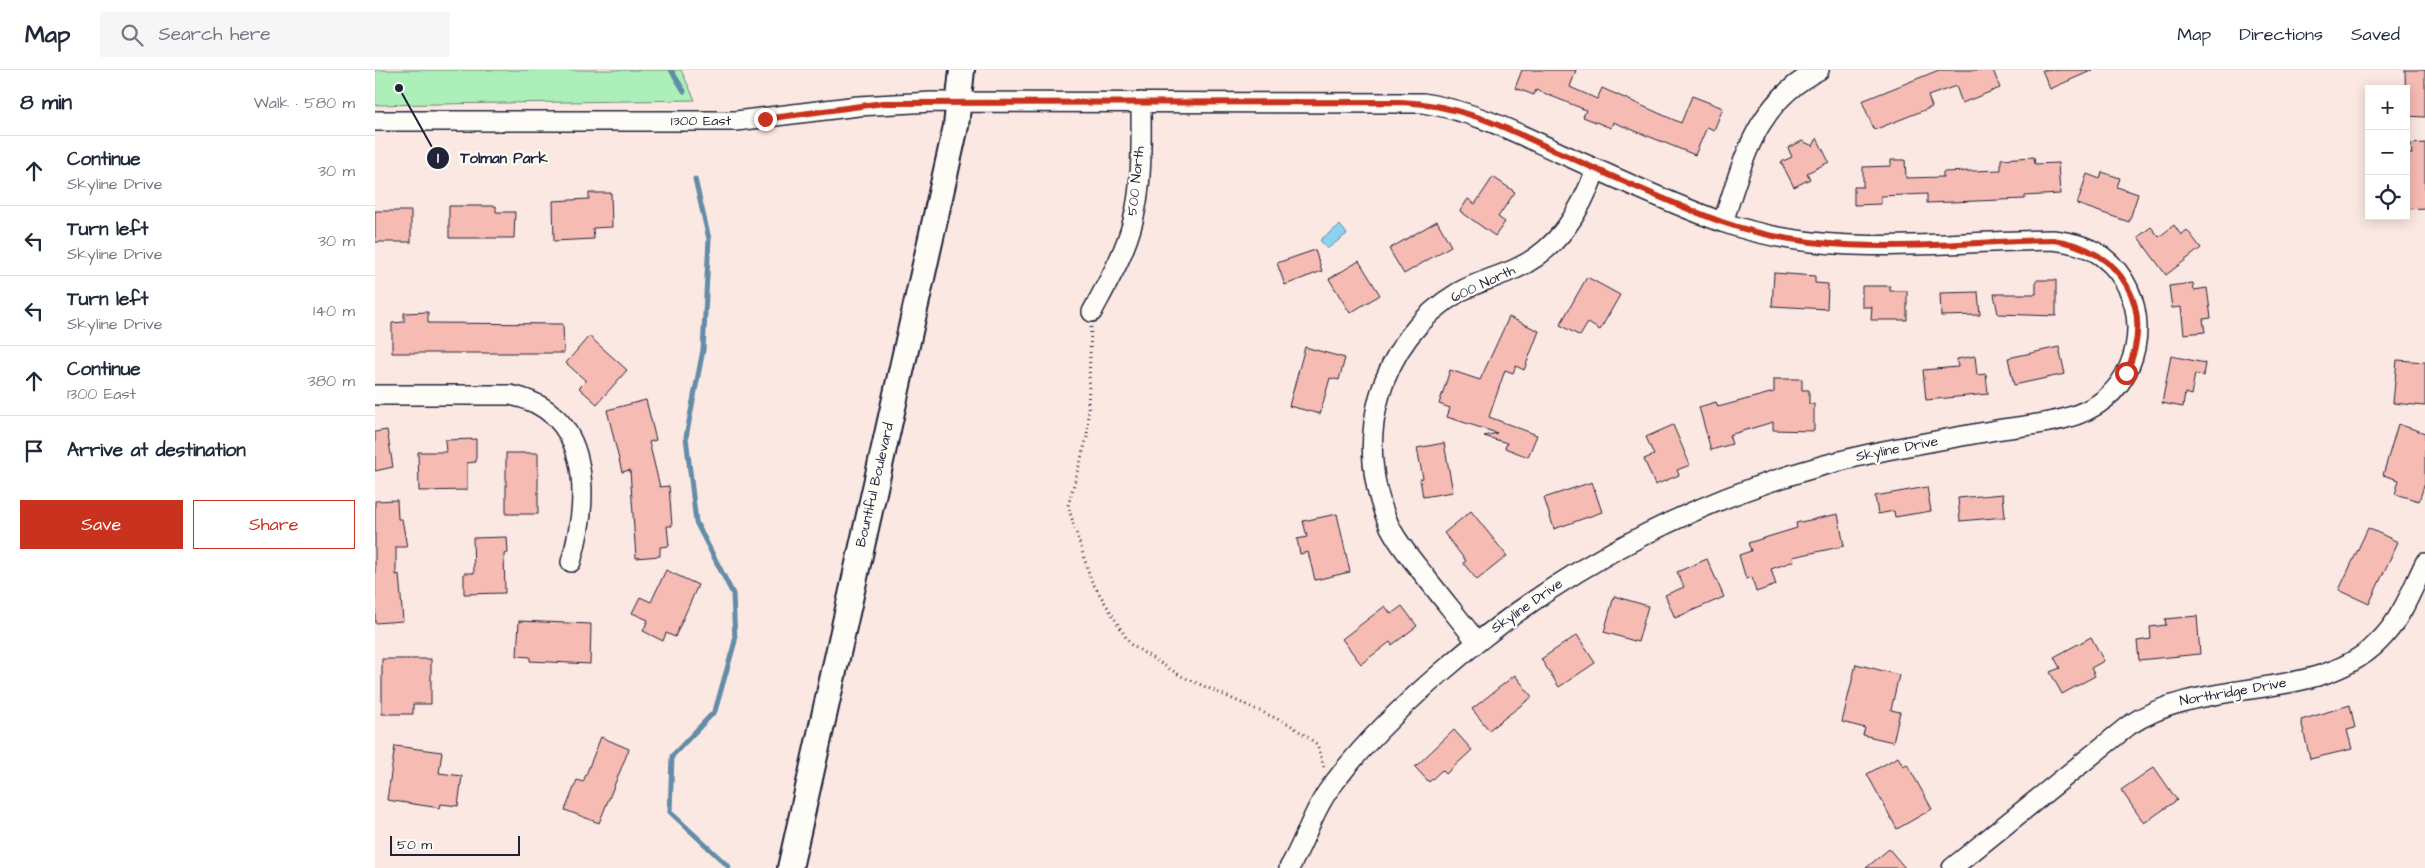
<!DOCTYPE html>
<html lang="en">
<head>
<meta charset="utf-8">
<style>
  :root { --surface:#fff; --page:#f6f6f7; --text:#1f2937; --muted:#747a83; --line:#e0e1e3; --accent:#c8321e }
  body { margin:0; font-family:"Architects Daughter",sans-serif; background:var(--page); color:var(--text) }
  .controls { position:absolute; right:15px; top:15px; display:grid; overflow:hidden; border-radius:0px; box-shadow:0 2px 12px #0003 }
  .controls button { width:45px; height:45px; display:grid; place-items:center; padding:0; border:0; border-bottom:1px solid var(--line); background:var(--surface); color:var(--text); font:25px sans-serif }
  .scale { position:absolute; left:15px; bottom:12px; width:130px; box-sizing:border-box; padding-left:5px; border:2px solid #22223b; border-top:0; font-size:14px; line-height:18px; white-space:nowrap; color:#22223b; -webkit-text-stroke:4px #fdfcf7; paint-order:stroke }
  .stop { position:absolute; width:15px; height:15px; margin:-11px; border:4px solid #c8321e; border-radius:50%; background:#fff }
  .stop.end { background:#c8321e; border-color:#fff; box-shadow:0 1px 5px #0008 }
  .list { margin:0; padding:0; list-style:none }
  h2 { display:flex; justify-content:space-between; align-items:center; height:65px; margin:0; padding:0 20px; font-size:21px }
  h2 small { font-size:16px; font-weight:400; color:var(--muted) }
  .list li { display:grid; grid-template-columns:32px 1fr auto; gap:15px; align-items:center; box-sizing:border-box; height:70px; padding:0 20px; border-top:1px solid var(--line) }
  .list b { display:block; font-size:19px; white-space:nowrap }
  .list p { margin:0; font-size:16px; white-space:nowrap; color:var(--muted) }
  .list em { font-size:16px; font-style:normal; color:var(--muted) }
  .actions { display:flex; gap:10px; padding:15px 20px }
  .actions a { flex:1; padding:11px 0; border:1px solid var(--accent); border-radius:0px; text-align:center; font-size:18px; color:var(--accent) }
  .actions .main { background:var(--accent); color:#fff }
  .icon { flex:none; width:28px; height:28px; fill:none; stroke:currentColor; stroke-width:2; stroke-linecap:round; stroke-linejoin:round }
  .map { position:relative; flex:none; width:2050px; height:798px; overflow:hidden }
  header { display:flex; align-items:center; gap:30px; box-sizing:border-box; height:70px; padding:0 25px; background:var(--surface); border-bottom:1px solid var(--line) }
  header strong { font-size:24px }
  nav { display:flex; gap:28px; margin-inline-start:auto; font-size:18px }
  .search { width:350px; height:45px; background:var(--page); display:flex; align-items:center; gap:12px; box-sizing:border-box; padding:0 18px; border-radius:0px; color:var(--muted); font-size:19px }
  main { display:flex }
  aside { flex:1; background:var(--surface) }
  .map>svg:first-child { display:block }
  .green { fill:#adefb8; stroke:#68887a }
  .water { fill:#8dd3ef; stroke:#628ca7 }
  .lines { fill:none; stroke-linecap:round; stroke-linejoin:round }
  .stream { stroke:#628ca7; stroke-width:5 }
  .building { fill:#f6bbb3; stroke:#22223b }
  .minor-casing { stroke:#22223b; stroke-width:22 }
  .major-casing { stroke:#22223b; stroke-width:28 }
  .path { stroke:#22223b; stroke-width:3; stroke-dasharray:1 4; stroke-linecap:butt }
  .minor { stroke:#fdfcf7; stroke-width:19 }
  .major { stroke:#fdfcf7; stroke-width:24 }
  .route { stroke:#c8321e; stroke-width:6 }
  .labels { text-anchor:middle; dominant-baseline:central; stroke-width:4.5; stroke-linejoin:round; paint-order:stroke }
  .street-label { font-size:14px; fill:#22223b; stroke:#fdfcf7 }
  .leader { fill:none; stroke:#22223b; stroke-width:2 }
  .callout-dot { fill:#22223b; stroke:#fdfcf7; stroke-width:2 }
  .mark-label { font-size:15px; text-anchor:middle; font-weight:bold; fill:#fff }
  .callout-label { font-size:15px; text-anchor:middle; font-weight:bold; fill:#22223b; stroke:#fdfcf7; stroke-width:4.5; stroke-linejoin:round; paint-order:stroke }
</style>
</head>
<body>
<header>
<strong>Map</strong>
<div class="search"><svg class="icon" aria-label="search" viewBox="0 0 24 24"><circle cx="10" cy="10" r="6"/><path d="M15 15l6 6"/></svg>Search here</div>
<nav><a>Map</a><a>Directions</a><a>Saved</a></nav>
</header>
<main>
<aside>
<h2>8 min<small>Walk · 580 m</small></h2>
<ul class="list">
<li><svg class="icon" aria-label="ahead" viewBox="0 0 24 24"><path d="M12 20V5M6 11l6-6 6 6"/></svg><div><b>Continue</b><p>Skyline Drive</p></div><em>30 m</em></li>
<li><svg class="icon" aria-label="left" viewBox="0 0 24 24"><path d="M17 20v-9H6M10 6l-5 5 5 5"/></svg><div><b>Turn left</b><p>Skyline Drive</p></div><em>30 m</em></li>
<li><svg class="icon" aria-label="left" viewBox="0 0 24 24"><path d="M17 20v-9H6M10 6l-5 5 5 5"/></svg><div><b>Turn left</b><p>Skyline Drive</p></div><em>140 m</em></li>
<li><svg class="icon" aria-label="ahead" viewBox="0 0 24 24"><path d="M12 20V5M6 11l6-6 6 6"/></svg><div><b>Continue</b><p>1300 East</p></div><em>380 m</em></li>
<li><svg class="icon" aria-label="arrive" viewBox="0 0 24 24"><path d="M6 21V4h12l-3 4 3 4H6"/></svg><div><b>Arrive at destination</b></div></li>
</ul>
<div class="actions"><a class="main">Save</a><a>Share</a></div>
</aside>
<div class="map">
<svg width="2050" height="798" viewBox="0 0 2050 798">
  <rect width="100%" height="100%" fill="#fbe8e3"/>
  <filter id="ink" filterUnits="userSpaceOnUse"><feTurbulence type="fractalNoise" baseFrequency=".02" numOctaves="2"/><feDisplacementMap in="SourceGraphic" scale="10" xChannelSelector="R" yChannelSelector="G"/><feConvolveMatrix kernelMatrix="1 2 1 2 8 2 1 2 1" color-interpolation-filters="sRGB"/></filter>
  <g filter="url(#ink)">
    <path class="green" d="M 0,0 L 306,0 L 320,30 L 0,35 Z"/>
    <path class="water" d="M 965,155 L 972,164 L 952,179 L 945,170 Z"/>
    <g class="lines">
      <g class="stream">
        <path d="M 296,0 L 309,21"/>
        <path d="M 320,109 L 334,169 L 328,280 L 311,367 L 321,452 L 358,524 L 360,571 L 340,641 L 297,686 L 295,742 L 354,797"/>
      </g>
    </g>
    <g class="building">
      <path d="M 1147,0 L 1201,0 L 1195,17 L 1222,29 L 1227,18 L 1306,53 L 1317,26 L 1348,38 L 1339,60 L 1332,57 L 1320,85 L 1238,52 L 1236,58 L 1208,47 L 1211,40 L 1161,20 L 1159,25 L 1140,18 Z"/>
      <path d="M 1564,0 L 1618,0 L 1625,18 L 1587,33 L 1581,16 L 1553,26 L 1557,37 L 1499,60 L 1487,31 Z"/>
      <path d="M 1667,0 L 1718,0 L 1675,19 Z"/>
      <path d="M 2030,0 L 2050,0 L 2050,47 L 2031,46 Z"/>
      <path d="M 1442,68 L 1454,92 L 1432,103 L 1435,109 L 1419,117 L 1406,92 L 1417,87 L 1413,78 L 1427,71 L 1438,76 Z"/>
      <path d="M 2050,73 L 2050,138 L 2031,139 L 2031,84 L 2037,84 L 2036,74 Z"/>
      <path d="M 1659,87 L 1660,94 L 1683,93 L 1685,124 L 1650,126 L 1650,129 L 1552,133 L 1552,124 L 1506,126 L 1506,134 L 1479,135 L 1479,117 L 1488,117 L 1488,97 L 1516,96 L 1516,90 L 1530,90 L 1531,108 L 1568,107 L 1568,102 L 1626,100 L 1626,89 Z"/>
      <path d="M 1727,102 L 1745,108 L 1742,117 L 1763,124 L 1754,152 L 1702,134 L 1712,104 L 1725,109 Z"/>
      <path d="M 1118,107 L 1140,122 L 1123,147 L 1130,152 L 1120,166 L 1085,141 L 1093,129 L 1100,134 Z"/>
      <path d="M 214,123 L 236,123 L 237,157 L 218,158 L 219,169 L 179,171 L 178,131 L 214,129 Z"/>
      <path d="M 74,136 L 121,136 L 121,142 L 140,142 L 139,168 L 74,168 Z"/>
      <rect x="0" y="141" width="36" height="31"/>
      <path d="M 1062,151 L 1076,176 L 1029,204 L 1014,179 Z"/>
      <path d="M 1799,155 L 1806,165 L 1812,160 L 1826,178 L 1791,205 L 1763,167 L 1776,157 L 1784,167 Z"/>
      <path d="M 940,180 L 947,201 L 910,215 L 902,193 Z"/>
      <path d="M 984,191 L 1005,225 L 975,243 L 954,209 Z"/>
      <path d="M 1399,203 L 1440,206 L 1440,213 L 1453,214 L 1452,239 L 1397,236 Z"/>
      <path d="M 1212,207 L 1245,225 L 1225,260 L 1213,253 L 1205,266 L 1185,255 Z"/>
      <path d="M 1661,210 L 1681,210 L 1681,246 L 1623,244 L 1619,224 L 1661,224 Z"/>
      <path d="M 1818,213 L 1819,220 L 1832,218 L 1836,248 L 1828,249 L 1830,262 L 1809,264 L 1806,237 L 1797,238 L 1794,216 Z"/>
      <path d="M 1487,216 L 1515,216 L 1515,221 L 1532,221 L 1532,250 L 1496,250 L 1497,237 L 1487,237 Z"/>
      <path d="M 1603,222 L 1605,245 L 1566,246 L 1565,223 Z"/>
      <path d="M 53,242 L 53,253 L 188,254 L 189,283 L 17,283 L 17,253 L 29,252 L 29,243 Z"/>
      <path d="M 1134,247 L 1164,261 L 1149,300 L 1141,296 L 1138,303 L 1130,300 L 1114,347 L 1162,365 L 1153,387 L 1130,378 L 1132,373 L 1109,366 L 1122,363 L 1072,347 L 1075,338 L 1064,334 L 1075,300 L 1105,310 Z"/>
      <path d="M 214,266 L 252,300 L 222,334 L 204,318 L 211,311 L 191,293 Z"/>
      <path d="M 930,277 L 970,288 L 964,310 L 955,308 L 945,344 L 914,336 Z"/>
      <path d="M 1684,277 L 1690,304 L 1639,315 L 1633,288 Z"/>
      <path d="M 1600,286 L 1602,305 L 1611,304 L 1613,324 L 1551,330 L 1548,300 L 1583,297 L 1582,289 Z"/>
      <path d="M 1796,286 L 1830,293 L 1828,306 L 1820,304 L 1816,325 L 1810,323 L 1808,337 L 1787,333 Z"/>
      <path d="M 2022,290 L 2050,292 L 2050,336 L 2018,333 Z"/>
      <path d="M 1399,309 L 1427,309 L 1427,320 L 1434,320 L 1434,334 L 1439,334 L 1439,361 L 1398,360 L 1398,352 L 1354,365 L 1357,374 L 1336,380 L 1324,337 L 1341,332 L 1343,337 L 1399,322 Z"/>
      <path d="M 271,330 L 281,370 L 274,372 L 285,417 L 294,416 L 297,456 L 292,456 L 294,476 L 285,477 L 285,486 L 261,488 L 255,400 L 247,402 L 232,340 Z"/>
      <path d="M 2023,354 L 2050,363 L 2050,413 L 2044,431 L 2020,424 L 2024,410 L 2008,405 Z"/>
      <path d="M 1298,355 L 1315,395 L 1302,400 L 1304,405 L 1280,415 L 1269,389 L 1279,385 L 1271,367 Z"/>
      <path d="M 12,360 L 18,397 L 0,401 L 0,362 Z"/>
      <path d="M 101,369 L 101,392 L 92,393 L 92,420 L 44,421 L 43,382 L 71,382 L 70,370 Z"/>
      <path d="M 1069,373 L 1078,422 L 1048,427 L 1045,409 L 1048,408 L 1042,378 Z"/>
      <rect x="131" y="383" width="32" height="61"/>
      <path d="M 1217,412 L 1227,442 L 1179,459 L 1169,428 Z"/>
      <path d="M 1552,417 L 1556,441 L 1520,447 L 1519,441 L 1503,444 L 1500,426 Z"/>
      <path d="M 1628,424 L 1630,447 L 1585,451 L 1583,428 Z"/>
      <path d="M 22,430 L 23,449 L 27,449 L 32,477 L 21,477 L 21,505 L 24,504 L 28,551 L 0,553 L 0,431 Z"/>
      <path d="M 1096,441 L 1132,486 L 1102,510 L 1088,493 L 1091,491 L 1069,463 Z"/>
      <path d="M 962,444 L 975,502 L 940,510 L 933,482 L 925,484 L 922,469 L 932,467 L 928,451 Z"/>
      <path d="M 1463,444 L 1469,476 L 1418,487 L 1419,491 L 1396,499 L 1401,515 L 1381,522 L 1377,507 L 1371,509 L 1364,485 L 1376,481 L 1373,473 L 1422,458 L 1421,453 Z"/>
      <path d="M 1993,458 L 2023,472 L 1994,534 L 1964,520 Z"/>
      <path d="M 132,467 L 133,483 L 129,484 L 130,523 L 89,524 L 89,503 L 99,503 L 98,468 Z"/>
      <path d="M 1332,489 L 1349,527 L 1300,548 L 1290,525 L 1309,517 L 1302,502 Z"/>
      <path d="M 291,500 L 323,515 L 300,567 L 291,563 L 288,571 L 268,561 L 273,550 L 257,543 L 265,527 L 276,532 Z"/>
      <path d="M 1239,526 L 1273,536 L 1263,572 L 1229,562 Z"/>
      <path d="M 1010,536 L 1016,544 L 1027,536 L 1042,556 L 1017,575 L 1015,572 L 986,594 L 967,569 Z"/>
      <path d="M 1822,546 L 1825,584 L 1764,590 L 1762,571 L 1776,569 L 1775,557 L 1791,555 L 1790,549 Z"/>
      <path d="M 144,551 L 216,554 L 215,594 L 155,591 L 155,587 L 142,586 Z"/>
      <path d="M 1202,565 L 1220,593 L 1184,617 L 1166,589 Z"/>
      <path d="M 1716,567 L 1729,591 L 1716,598 L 1720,606 L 1687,624 L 1675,602 L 1685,598 L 1679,587 Z"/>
      <path d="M 7,589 L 56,589 L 56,634 L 38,634 L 38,644 L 7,644 Z"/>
      <path d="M 1481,594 L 1524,605 L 1516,640 L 1525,642 L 1518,672 L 1488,665 L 1490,658 L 1467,652 Z"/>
      <path d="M 1140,605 L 1157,627 L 1114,660 L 1097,639 Z"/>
      <path d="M 1975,635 L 1980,658 L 1972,660 L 1977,679 L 1935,689 L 1926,650 Z"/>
      <path d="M 1079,660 L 1097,680 L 1071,704 L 1067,700 L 1054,712 L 1040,697 Z"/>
      <path d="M 226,667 L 254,679 L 224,753 L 190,740 L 202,710 L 208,712 Z"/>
      <path d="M 20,676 L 67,682 L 64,703 L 87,706 L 83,736 L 66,734 L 65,738 L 12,730 Z"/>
      <path d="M 1523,687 L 1528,696 L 1532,694 L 1557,739 L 1522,759 L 1492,704 Z"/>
      <path d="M 1779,697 L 1802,730 L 1769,753 L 1746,720 Z"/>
      <path d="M 1514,779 L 1530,798 L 1491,798 Z"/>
    </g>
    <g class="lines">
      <g class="minor-casing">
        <g id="minor">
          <path d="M 0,51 L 361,51 L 483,36 L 557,32 L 1048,33 C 1098,41 1138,61 1183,82 C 1237,106 1291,132 1347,152 C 1454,190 1567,171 1678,170 C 1696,172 1714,176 1728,187 C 1773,222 1773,293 1730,329 C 1701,353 1657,354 1621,360 C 1582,367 1542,374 1503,382 C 1340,417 1193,492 1068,601 C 1027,636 987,675 955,718 C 937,742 930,772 914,798"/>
          <path d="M 1348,152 C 1369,89 1380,33 1444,0"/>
          <path d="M 717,242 C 733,212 750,183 758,151 C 768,112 766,71 766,32"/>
          <path d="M 0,325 L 135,325 C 217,341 215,427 196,492"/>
          <path d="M 1102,572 C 1085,550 1067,528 1050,506 C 1038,491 1024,475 1015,457 C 976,373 1003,270 1084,222 C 1102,212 1122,207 1140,199 C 1183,180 1206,141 1221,99"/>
          <path d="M 1577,798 L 1753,656 C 1830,603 1948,636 2009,566 C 2028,545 2038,517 2050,493"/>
        </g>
      </g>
      <g class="major-casing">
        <path id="major" d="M 415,798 L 581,56 L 587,0"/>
      </g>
      <path class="path" d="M 716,257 L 712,367 L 693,436 L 716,510 L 755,574 L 806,606 L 914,654 L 942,674 L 949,697"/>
      <use href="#minor" class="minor"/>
      <use href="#major" class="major"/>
    </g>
  </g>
  <g class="lines" filter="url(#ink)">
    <path class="route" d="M 390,49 L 508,33 L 1026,32 C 1087,35 1129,57 1183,82 C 1237,106 1292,132 1347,152 C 1455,190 1567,172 1678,170 C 1747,179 1782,239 1751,303"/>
  </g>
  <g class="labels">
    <g class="street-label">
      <text x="326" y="51">1300 East</text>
      <text transform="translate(761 111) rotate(-84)">500 North</text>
      <text transform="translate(1108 214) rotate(-25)">600 North</text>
      <text transform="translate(1522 379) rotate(-11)">Skyline Drive</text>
      <text transform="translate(500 415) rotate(-77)">Bountiful Boulevard</text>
      <text transform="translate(1152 536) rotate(-35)">Skyline Drive</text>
      <text transform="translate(1858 622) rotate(-10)">Northridge Drive</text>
    </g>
  </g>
  <path class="leader" d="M24 18L63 88"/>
  <g class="callout-dot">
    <circle cx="24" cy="18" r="5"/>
    <circle cx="63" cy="88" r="12"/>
  </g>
  <g class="mark-label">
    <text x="63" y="93">1</text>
  </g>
  <g class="callout-label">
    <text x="129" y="93">Tolman Park</text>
  </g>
</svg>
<div class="controls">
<button>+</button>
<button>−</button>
<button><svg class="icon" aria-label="locate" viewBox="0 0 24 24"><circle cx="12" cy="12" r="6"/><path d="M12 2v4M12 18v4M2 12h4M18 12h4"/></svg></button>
</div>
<div class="scale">50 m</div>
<div class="stop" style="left:1751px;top:303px"></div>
<div class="stop end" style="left:390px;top:49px"></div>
</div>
</main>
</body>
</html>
